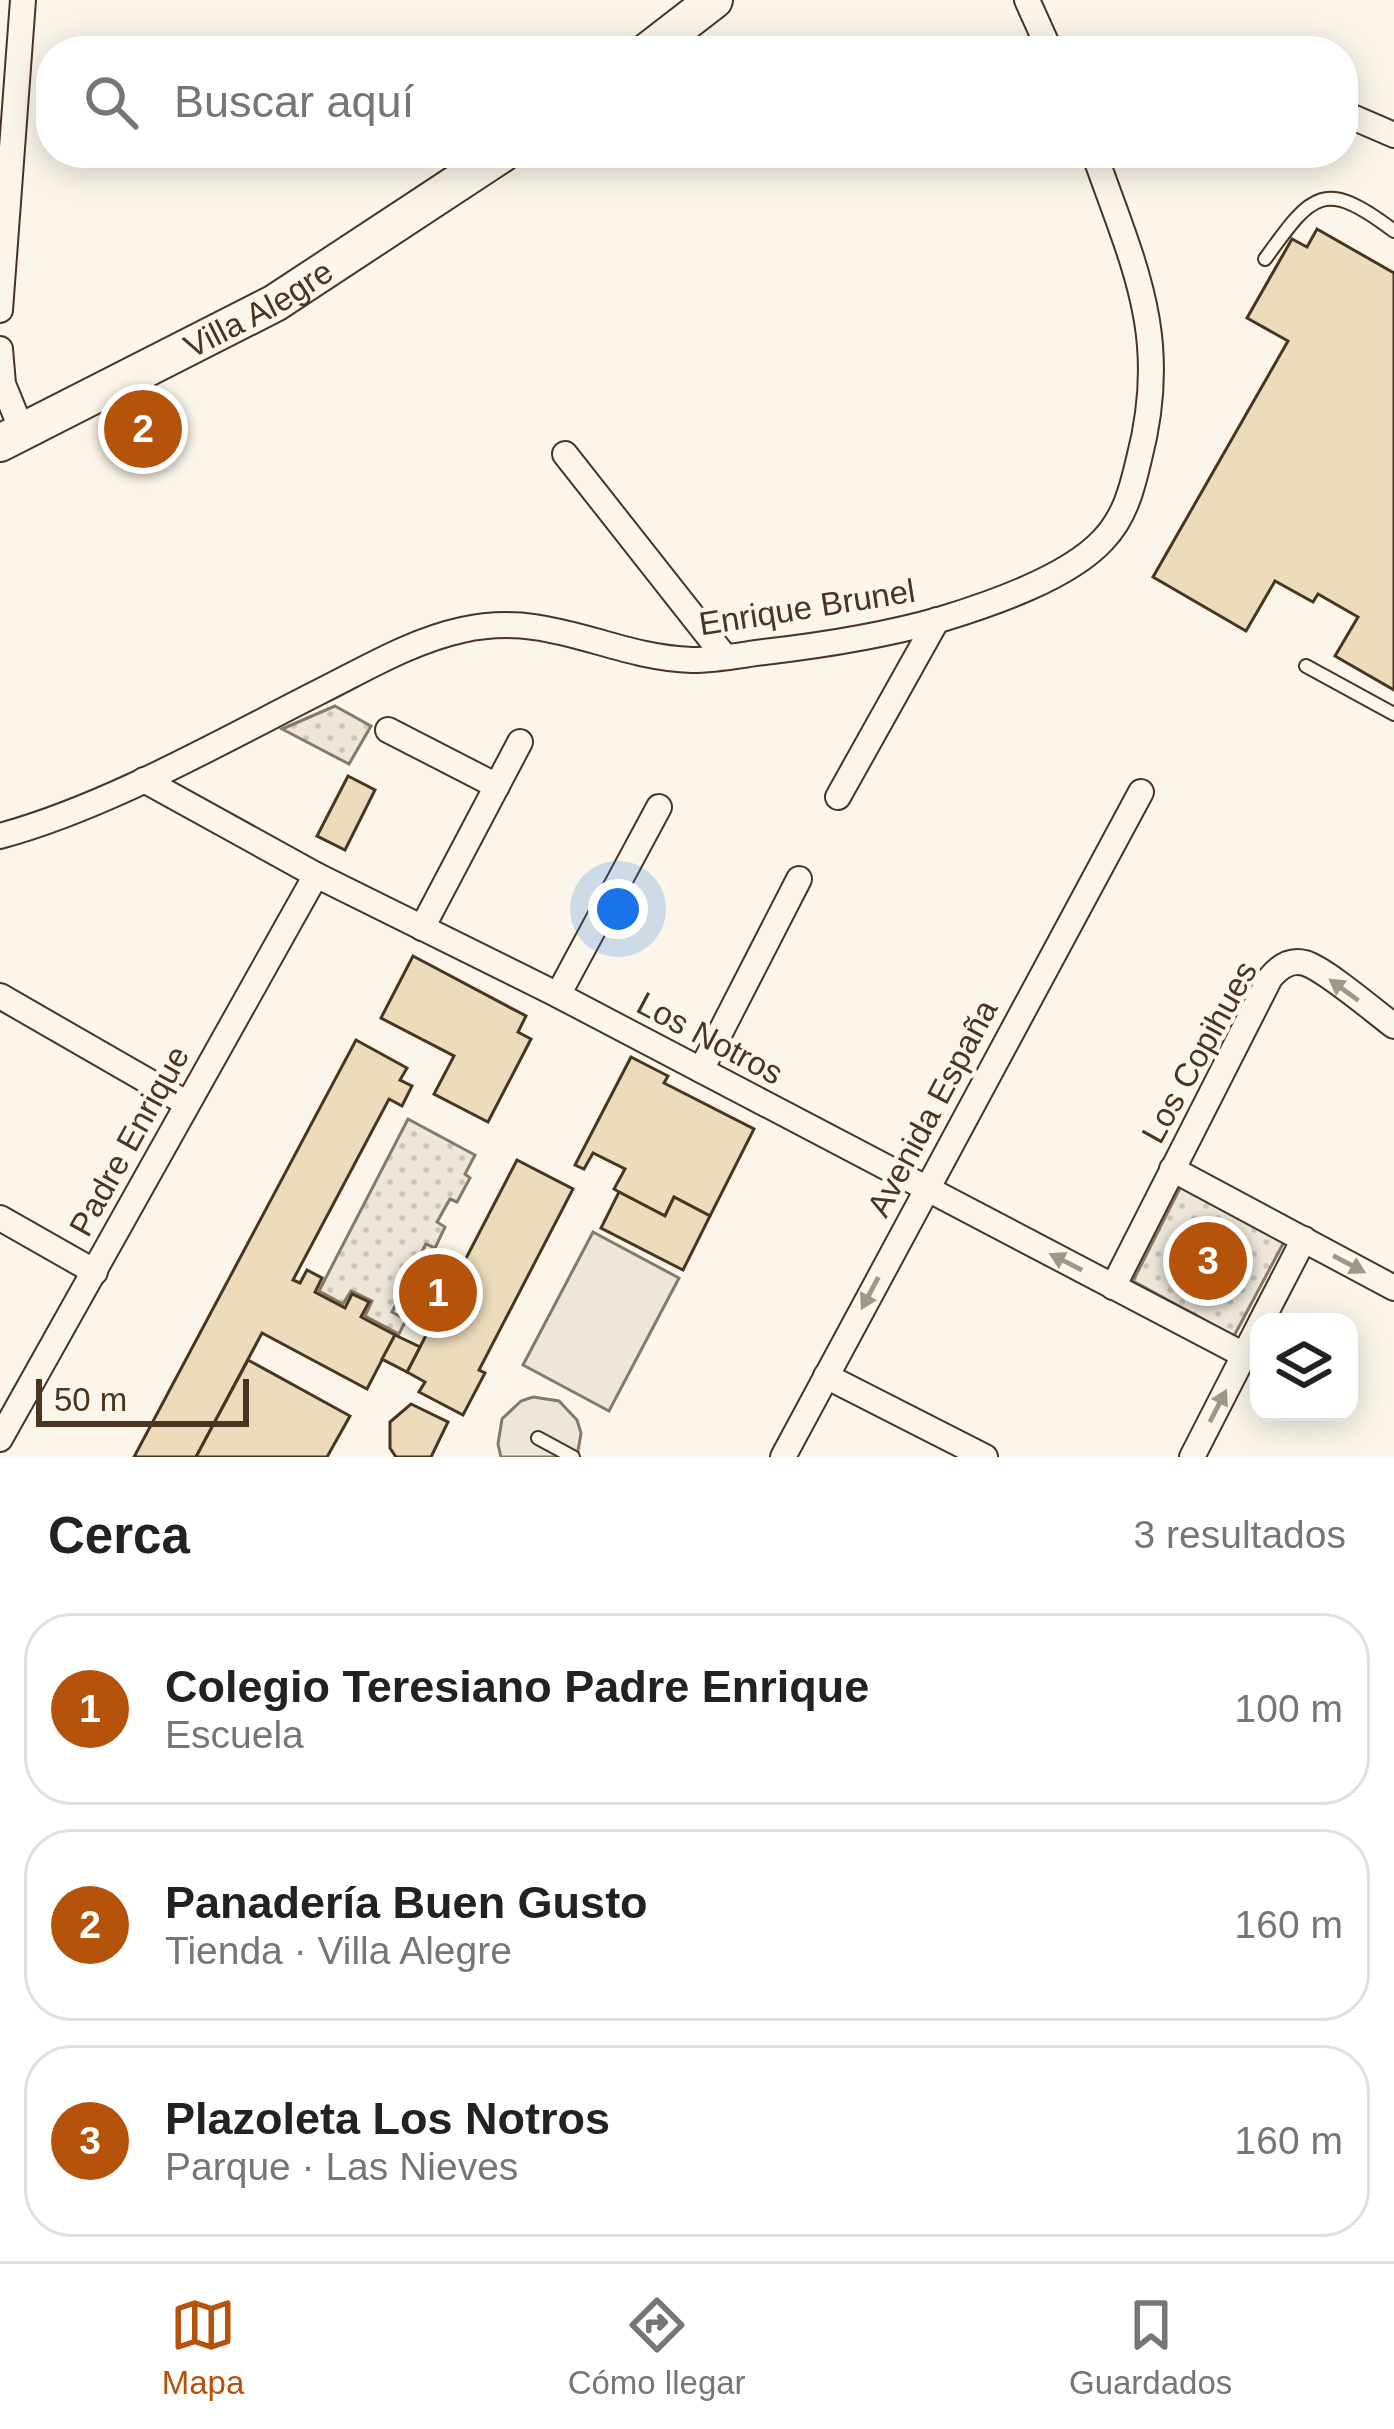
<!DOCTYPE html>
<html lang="es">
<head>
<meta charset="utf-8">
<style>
  :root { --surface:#fff; --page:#f2f2f2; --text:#222; --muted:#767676; --line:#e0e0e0; --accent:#b45309 }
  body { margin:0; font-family:Arial,sans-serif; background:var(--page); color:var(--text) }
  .controls { position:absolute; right:36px; bottom:36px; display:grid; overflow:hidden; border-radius:24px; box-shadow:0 6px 30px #0003 }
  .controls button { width:108px; height:108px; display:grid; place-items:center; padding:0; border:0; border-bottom:3px solid var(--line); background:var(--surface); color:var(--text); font:60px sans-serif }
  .scale { position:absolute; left:36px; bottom:30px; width:213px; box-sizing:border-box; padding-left:12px; border:6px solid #4a3520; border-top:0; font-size:33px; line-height:42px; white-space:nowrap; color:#4a3520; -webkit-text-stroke:9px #fbf6e9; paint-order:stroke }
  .you { position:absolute; left:618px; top:909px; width:42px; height:42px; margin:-30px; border:9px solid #fff; border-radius:50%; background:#1a73e8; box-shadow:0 0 0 18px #1a73e833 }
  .badge { display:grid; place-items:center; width:78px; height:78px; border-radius:50%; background:var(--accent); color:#fff; font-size:39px; font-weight:700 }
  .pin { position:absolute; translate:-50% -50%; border:6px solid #fff; box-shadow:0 3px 12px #0006 }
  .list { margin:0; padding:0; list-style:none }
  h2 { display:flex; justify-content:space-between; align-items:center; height:156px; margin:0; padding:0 48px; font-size:51px }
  h2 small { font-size:39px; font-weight:400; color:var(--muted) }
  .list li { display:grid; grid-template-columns:78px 1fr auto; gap:36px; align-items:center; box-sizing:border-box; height:192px; margin:0 24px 24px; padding:0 24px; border:3px solid var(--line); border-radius:48px }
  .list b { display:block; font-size:45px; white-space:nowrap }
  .list p { margin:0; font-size:39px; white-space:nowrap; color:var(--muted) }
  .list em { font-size:39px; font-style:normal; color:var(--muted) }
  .icon { flex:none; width:66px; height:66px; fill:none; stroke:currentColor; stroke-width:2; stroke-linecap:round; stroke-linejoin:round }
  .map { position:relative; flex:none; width:1394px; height:1457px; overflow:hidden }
  .search { position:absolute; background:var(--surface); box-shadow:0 6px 30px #0003; left:36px; right:36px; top:36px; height:132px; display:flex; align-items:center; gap:30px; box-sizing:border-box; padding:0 42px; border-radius:48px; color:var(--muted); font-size:45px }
  .sheet { height:804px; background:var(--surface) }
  nav { display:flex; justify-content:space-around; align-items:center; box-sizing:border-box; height:168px; border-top:3px solid var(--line); background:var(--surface); font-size:33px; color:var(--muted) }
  nav a { display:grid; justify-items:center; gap:6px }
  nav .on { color:var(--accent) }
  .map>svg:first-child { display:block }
  .park { fill:url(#park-dots); stroke:#887966; stroke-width:3 }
  .garden { fill:#ede6d9; stroke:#887966; stroke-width:3 }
  .parking { fill:#ede7d9; stroke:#887966; stroke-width:3 }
  .building { fill:#ecdcbc; stroke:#4a3520; stroke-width:3 }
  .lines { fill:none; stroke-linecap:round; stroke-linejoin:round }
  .lane-casing { stroke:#4a3520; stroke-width:16 }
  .street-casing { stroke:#4a3520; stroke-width:28 }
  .secondary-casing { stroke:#4a3520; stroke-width:40 }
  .lane { stroke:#fbf6e9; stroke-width:12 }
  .street { stroke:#fbf6e9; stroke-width:24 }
  .secondary { stroke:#fbf6e9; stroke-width:36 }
  .oneway { fill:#a29684 }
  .labels { text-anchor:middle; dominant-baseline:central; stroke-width:9; stroke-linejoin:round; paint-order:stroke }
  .street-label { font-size:33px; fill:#4a3520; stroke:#fbf6e9 }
</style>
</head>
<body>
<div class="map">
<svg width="1394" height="1457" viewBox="0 0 1394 1457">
  <defs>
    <pattern id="park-dots" width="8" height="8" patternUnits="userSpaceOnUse" patternTransform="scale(3)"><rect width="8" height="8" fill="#ede6d9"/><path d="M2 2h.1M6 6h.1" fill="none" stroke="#cdc6ba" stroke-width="1.8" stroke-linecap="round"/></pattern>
  </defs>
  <rect width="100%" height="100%" fill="#fbf6e9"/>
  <g class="park">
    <path d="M 335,706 L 371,726 L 349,764 L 282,729 Z"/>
    <path d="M 408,1119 L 475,1155 L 465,1174 L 470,1178 L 457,1202 L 450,1199 L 437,1222 L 445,1227 L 435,1248 L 426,1244 L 413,1268 L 422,1273 L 410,1296 L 402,1293 L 392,1312 L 406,1320 L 399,1334 L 365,1316 L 372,1301 L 351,1291 L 343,1304 L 319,1291 Z"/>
    <path d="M 1183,1182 L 1284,1242 L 1234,1336 L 1133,1281 Z"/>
  </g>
  <path class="garden" d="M 593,1232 L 679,1278 L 609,1411 L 523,1365 Z"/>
  <path class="parking" d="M 533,1397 L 559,1401 L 577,1420 L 581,1433 L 577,1457 L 501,1457 L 498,1444 L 502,1419 L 521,1401 Z"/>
  <g class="building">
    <path d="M 1317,229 L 1394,273 L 1394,690 L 1335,656 L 1358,617 L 1318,594 L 1313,602 L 1275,581 L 1246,631 L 1153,577 L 1288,341 L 1247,318 L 1292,239 L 1307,247 Z"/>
    <path d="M 348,776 L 375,790 L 345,850 L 317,836 Z"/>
    <path d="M 413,956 L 526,1016 L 518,1032 L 531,1039 L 488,1122 L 434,1094 L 454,1056 L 381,1018 Z"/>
    <path d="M 356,1040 L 407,1068 L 400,1080 L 412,1086 L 402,1106 L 389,1099 L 293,1280 L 300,1283 L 307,1270 L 322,1278 L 315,1292 L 345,1308 L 352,1294 L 369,1302 L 361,1317 L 395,1335 L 367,1389 L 262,1333 L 196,1457 L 134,1457 Z"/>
    <path d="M 631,1057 L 668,1076 L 664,1083 L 754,1129 L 710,1216 L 674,1197 L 665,1216 L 619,1192 L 614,1189 L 625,1169 L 593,1153 L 584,1169 L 575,1165 Z"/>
    <path d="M 517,1160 L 573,1189 L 479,1370 L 485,1373 L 463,1415 L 419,1392 L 425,1382 L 407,1372 Z"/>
    <path d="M 619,1192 L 665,1216 L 674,1197 L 710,1216 L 683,1270 L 601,1228 Z"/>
    <path d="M 395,1335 L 420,1347 L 407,1372 L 382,1359 Z"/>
    <path d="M 248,1360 L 350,1416 L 327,1457 L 196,1457 Z"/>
    <path d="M 411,1404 L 448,1422 L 431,1457 L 396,1457 L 390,1448 L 390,1422 Z"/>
  </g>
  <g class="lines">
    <g class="lane-casing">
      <g id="lane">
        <path d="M 1265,259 C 1312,194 1323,177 1394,231"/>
        <path d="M 1306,666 L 1394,714"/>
        <path d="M 538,1438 L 573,1457"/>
      </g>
    </g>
    <g class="street-casing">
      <g id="street">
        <path d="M 1027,0 L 1050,51"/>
        <path d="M 1343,113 L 1394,135"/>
        <path d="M 0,310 L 23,0"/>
        <path d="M 0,349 L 3,384 L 23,433"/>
        <path d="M 565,454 L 725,657"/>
        <path d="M 388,730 L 497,786"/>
        <path d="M 144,780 L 316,875 L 558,995 L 1244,1355"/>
        <path d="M 838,797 L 937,620"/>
        <path d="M 0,836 C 107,807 222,741 321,691 C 367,668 412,641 462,630 C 551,610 608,657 692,660 C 716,660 741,655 764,652 C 825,645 883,636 942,619 C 991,604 1068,578 1103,540 C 1125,517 1132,489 1139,459 C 1171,337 1134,266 1094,153"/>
        <path d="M 422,928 L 520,742"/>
        <path d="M 558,995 L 659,807"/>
        <path d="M 0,996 L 186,1103"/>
        <path d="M 701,1070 L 799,879"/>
        <path d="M 1172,1169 L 1394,1288"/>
        <path d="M 0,1218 L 95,1272"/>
        <path d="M 1113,1287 L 1270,978 C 1279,967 1290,959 1305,963 C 1325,969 1374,1011 1394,1026"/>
        <path d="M 1261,1322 L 1304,1239"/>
        <path d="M 826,1376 L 985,1457"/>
        <path d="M 0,1439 L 316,875"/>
        <path d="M 783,1457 L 1141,792"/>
        <path d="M 1192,1457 L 1259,1326"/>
      </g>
    </g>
    <g class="secondary-casing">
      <g id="secondary">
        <path d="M 648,51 L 714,0"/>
        <path id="s1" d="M 0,443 L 275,303 L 503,153"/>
      </g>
    </g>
    <use href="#lane" class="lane"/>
    <use href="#street" class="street"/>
    <use href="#secondary" class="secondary"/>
  </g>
  <defs><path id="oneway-solid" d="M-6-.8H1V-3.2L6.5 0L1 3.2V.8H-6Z" transform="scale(3)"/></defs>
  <g class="oneway">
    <use href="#oneway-solid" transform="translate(1344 990) rotate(-144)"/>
    <use href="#oneway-solid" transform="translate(1066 1262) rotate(-153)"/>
    <use href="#oneway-solid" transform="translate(1349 1264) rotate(28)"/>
    <use href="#oneway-solid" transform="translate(870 1293) rotate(118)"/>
    <use href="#oneway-solid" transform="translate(1218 1406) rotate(-63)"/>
  </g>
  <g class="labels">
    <g class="street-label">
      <text stroke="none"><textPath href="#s1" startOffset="291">Villa Alegre</textPath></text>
      <text transform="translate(807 607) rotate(-9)">Enrique Brunel</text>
      <text transform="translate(710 1038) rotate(28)">Los Notros</text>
      <text transform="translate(1199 1052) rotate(-61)">Los Copihues</text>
      <text transform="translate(932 1108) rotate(-62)">Avenida España</text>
      <text transform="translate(129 1141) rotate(-61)">Padre Enrique</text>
    </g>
  </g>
</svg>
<div class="controls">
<button><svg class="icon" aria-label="layers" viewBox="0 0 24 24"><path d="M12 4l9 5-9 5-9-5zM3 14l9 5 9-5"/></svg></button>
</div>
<div class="scale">50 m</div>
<div class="you"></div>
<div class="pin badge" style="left:438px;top:1293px">1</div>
<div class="pin badge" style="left:143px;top:429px">2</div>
<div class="pin badge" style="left:1208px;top:1261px">3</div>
<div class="search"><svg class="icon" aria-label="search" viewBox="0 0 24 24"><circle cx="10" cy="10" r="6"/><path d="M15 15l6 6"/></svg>Buscar aquí</div>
</div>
<section class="sheet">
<h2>Cerca<small>3 resultados</small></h2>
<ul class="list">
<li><span class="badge">1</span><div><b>Colegio Teresiano Padre Enrique</b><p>Escuela</p></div><em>100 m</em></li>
<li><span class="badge">2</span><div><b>Panadería Buen Gusto</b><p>Tienda · Villa Alegre</p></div><em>160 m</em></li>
<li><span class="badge">3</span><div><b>Plazoleta Los Notros</b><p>Parque · Las Nieves</p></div><em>160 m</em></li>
</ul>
</section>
<nav>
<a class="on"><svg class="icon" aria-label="map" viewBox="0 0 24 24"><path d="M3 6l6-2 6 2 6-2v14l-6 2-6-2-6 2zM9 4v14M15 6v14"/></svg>Mapa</a>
<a><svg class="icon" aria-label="directions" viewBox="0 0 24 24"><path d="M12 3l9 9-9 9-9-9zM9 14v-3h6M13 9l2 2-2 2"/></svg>Cómo llegar</a>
<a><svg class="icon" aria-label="saved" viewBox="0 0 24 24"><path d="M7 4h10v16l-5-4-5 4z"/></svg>Guardados</a>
</nav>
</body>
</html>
